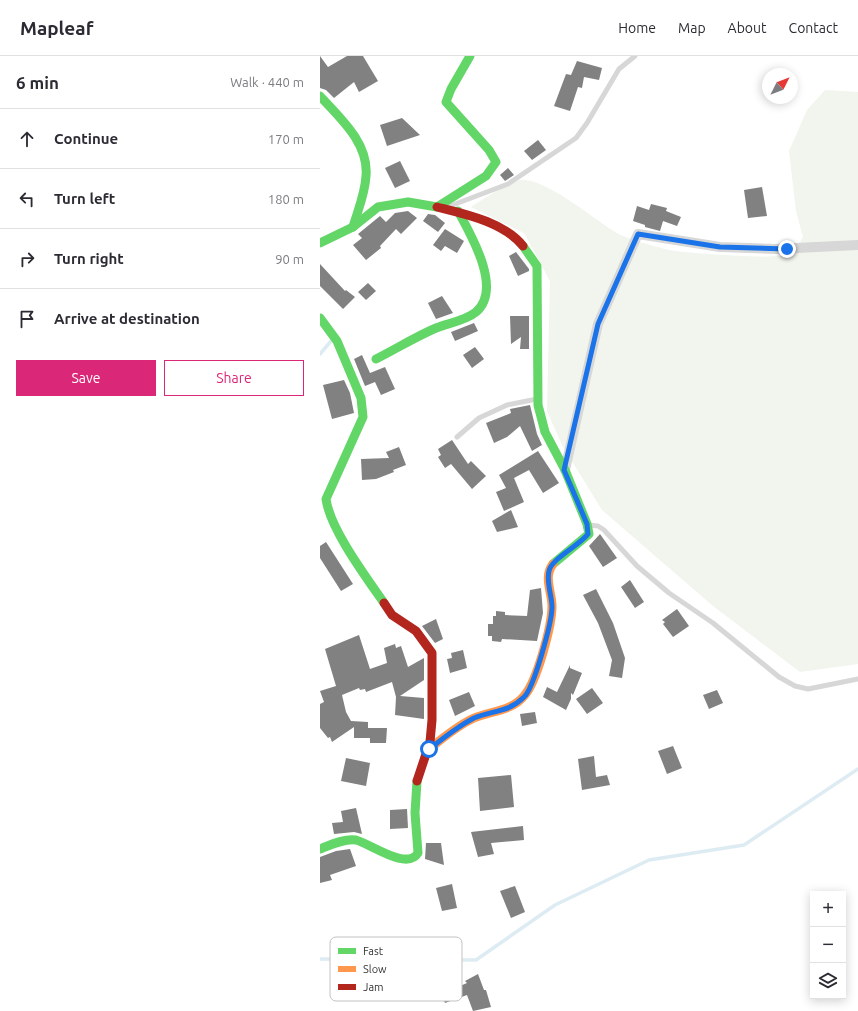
<!DOCTYPE html>
<html lang="en">
<head>
<meta charset="utf-8">
<style>
  :root { --surface:#fff; --page:#f7f7f7; --text:#2b2b33; --muted:#7c7c81; --line:#e1e1e2; --accent:#db2777 }
  body { margin:0; font-family:Ubuntu,sans-serif; background:var(--page); color:var(--text) }
  .controls { position:absolute; right:12px; bottom:12px; display:grid; overflow:hidden; border-radius:0px; box-shadow:0 2px 10px #0003 }
  .controls button { width:36px; height:36px; display:grid; place-items:center; padding:0; border:0; border-bottom:1px solid var(--line); background:var(--surface); color:var(--text); font:20px sans-serif }
  .compass { position:absolute; left:442px; top:12px; width:36px; height:36px; border-radius:50%; background:var(--surface); box-shadow:0 2px 10px #0003; rotate:48deg }
  .stop { position:absolute; width:12px; height:12px; margin:-9px; border:3px solid #1a73e8; border-radius:50%; background:#fff }
  .stop.end { background:#1a73e8; border-color:#fff; box-shadow:0 1px 4px #0008 }
  .list { margin:0; padding:0; list-style:none }
  h2 { display:flex; justify-content:space-between; align-items:center; height:52px; margin:0; padding:0 16px; font-size:17px }
  h2 small { font-size:13px; font-weight:400; color:var(--muted) }
  .list li { display:grid; grid-template-columns:26px 1fr auto; gap:12px; align-items:center; box-sizing:border-box; height:60px; padding:0 16px; border-top:1px solid var(--line) }
  .list b { display:block; font-size:15px; white-space:nowrap }
  .list em { font-size:13px; font-style:normal; color:var(--muted) }
  .actions { display:flex; gap:8px; padding:12px 16px }
  .actions a { flex:1; padding:9px 0; border:1px solid var(--accent); border-radius:0px; text-align:center; font-size:14px; color:var(--accent) }
  .actions .main { background:var(--accent); color:#fff }
  .icon { flex:none; width:22px; height:22px; fill:none; stroke:currentColor; stroke-width:2; stroke-linecap:round; stroke-linejoin:round }
  .map { position:relative; flex:none; width:538px; height:955px; overflow:hidden }
  header { display:flex; align-items:center; gap:24px; box-sizing:border-box; height:56px; padding:0 20px; background:var(--surface); border-bottom:1px solid var(--line) }
  header strong { font-size:19px }
  nav { display:flex; gap:22px; margin-inline-start:auto; font-size:14px }
  main { display:flex }
  aside { flex:1; background:var(--surface) }
  .map>svg:first-child { display:block }
  .green { fill:#f1f5ed }
  .lines { fill:none; stroke-linecap:round; stroke-linejoin:round }
  .stream { stroke:#ddebf3; stroke-width:3.5 }
  .building { fill:#818181 }
  .lane { stroke:#d7d7d7; stroke-width:5 }
  .street { stroke:#d7d7d7; stroke-width:10 }
  .fast { stroke:#63d668; stroke-width:9 }
  .slow { stroke:#ff974d; stroke-width:9 }
  .jam { stroke:#b3261e; stroke-width:9 }
  .route { stroke:#1a73e8; stroke-width:5 }
  .key { fill:#fff; stroke:#c2c2c2; stroke-width:1 }
  .key-label { font-size:11px; fill:#333 }
</style>
</head>
<body>
<header>
<strong>Mapleaf</strong>
<nav><a>Home</a><a>Map</a><a>About</a><a>Contact</a></nav>
</header>
<main>
<aside>
<h2>6 min<small>Walk · 440 m</small></h2>
<ul class="list">
<li><svg class="icon" aria-label="ahead" viewBox="0 0 24 24"><path d="M12 20V5M6 11l6-6 6 6"/></svg><div><b>Continue</b></div><em>170 m</em></li>
<li><svg class="icon" aria-label="left" viewBox="0 0 24 24"><path d="M17 20v-9H6M10 6l-5 5 5 5"/></svg><div><b>Turn left</b></div><em>180 m</em></li>
<li><svg class="icon" aria-label="right" viewBox="0 0 24 24"><path d="M7 20v-9h11M14 6l5 5-5 5"/></svg><div><b>Turn right</b></div><em>90 m</em></li>
<li><svg class="icon" aria-label="arrive" viewBox="0 0 24 24"><path d="M6 21V4h12l-3 4 3 4H6"/></svg><div><b>Arrive at destination</b></div></li>
</ul>
<div class="actions"><a class="main">Save</a><a>Share</a></div>
</aside>
<div class="map">
<svg width="538" height="955" viewBox="0 0 538 955">
  <rect width="100%" height="100%" fill="#fff"/>
  <path class="green" d="M 505,34 L 538,36 L 538,608 L 480,616 L 393,550 L 282,454 L 242,389 L 227,355 L 230,225 L 204,177 L 151,151 C 160,145 193,124 202,124 C 226,122 276,165 297,177 C 307,183 337,191 349,194 C 365,197 464,205 473,197 C 477,193 480,186 483,181 L 476,155 L 469,95 L 487,54 Z"/>
  <g class="lines">
    <g class="stream">
      <path d="M 0,298 L 11,285"/>
      <path d="M 0,903 L 156,904 L 235,849 L 329,804 L 424,789 L 538,713"/>
    </g>
  </g>
  <g class="building">
    <path d="M 0,0 L 8,11 L 27,0 L 43,0 L 58,25 L 39,36 L 34,26 L 14,42 L 6,34 L 0,32 Z"/>
    <path d="M 257,5 L 282,12 L 279,24 L 264,21 L 262,32 L 258,31 L 250,55 L 234,50 L 246,18 L 251,19 Z"/>
    <path d="M 82,62 L 100,79 L 67,90 L 60,69 Z"/>
    <path d="M 218,84 L 226,94 L 212,104 L 204,95 Z"/>
    <path d="M 80,105 L 90,125 L 75,132 L 65,112 Z"/>
    <path d="M 188,112 L 194,119 L 185,125 L 180,119 Z"/>
    <path d="M 442,131 L 447,160 L 428,162 L 424,134 Z"/>
    <path d="M 331,148 L 347,152 L 346,155 L 361,161 L 357,170 L 343,165 L 340,175 L 325,171 L 325,169 L 313,165 L 317,150 L 329,154 Z"/>
    <path d="M 88,155 L 97,162 L 81,178 L 76,173 L 60,190 L 61,192 L 46,204 L 33,189 L 42,182 L 38,178 L 60,160 L 66,166 L 75,157 Z"/>
    <path d="M 108,158 L 115,159 L 125,167 L 118,176 L 103,165 Z"/>
    <path d="M 125,173 L 144,185 L 137,197 L 125,190 L 121,195 L 113,189 Z"/>
    <path d="M 196,196 L 209,213 L 209,215 L 198,220 L 189,200 Z"/>
    <path d="M 0,208 L 25,235 L 26,234 L 35,241 L 23,253 L 0,230 Z"/>
    <path d="M 48,227 L 56,235 L 46,244 L 38,236 Z"/>
    <path d="M 122,240 L 133,257 L 116,263 L 108,247 Z"/>
    <path d="M 190,260 L 209,260 L 209,293 L 200,293 L 201,281 L 191,288 Z"/>
    <path d="M 154,267 L 158,275 L 135,285 L 131,276 Z"/>
    <path d="M 155,291 L 164,303 L 152,312 L 143,299 Z"/>
    <path d="M 42,299 L 50,317 L 65,311 L 75,333 L 61,339 L 55,326 L 45,330 L 34,303 Z"/>
    <path d="M 24,324 L 30,337 L 34,357 L 12,363 L 3,329 Z"/>
    <path d="M 210,349 L 217,378 L 222,389 L 212,395 L 200,370 L 187,381 L 174,387 L 166,367 L 191,357 L 190,353 Z"/>
    <path d="M 132,384 L 148,408 L 151,405 L 166,420 L 152,433 L 131,408 L 125,412 L 118,401 L 121,399 L 118,393 Z"/>
    <path d="M 79,391 L 86,409 L 73,414 L 74,416 L 56,423 L 42,424 L 41,403 L 69,402 L 66,396 Z"/>
    <path d="M 218,395 L 239,427 L 223,437 L 209,414 L 194,422 L 204,446 L 184,455 L 176,436 L 186,432 L 179,419 Z"/>
    <path d="M 191,454 L 198,471 L 177,476 L 172,465 Z"/>
    <path d="M 280,478 L 297,502 L 283,511 L 269,490 Z"/>
    <path d="M 6,486 L 33,528 L 21,535 L 0,502 L 0,490 Z"/>
    <path d="M 310,524 L 324,546 L 315,552 L 301,531 Z"/>
    <path d="M 221,532 L 223,557 L 217,585 L 182,583 L 181,586 L 172,585 L 172,580 L 168,580 L 168,568 L 173,568 L 173,560 L 176,560 L 176,555 L 185,556 L 185,559 L 207,560 L 210,534 Z"/>
    <path d="M 276,533 L 293,567 L 305,602 L 302,622 L 289,620 L 292,604 L 278,567 L 263,539 Z"/>
    <path d="M 357,553 L 369,570 L 353,581 L 343,568 L 345,566 L 342,564 Z"/>
    <path d="M 116,563 L 123,583 L 115,587 L 102,570 Z"/>
    <path d="M 39,579 L 50,613 L 67,607 L 64,592 L 75,588 L 76,592 L 81,590 L 88,611 L 104,602 L 104,624 L 80,640 L 104,642 L 104,663 L 75,659 L 76,641 L 72,626 L 46,636 L 45,633 L 40,634 L 39,632 L 22,639 L 26,656 L 31,665 L 48,666 L 48,672 L 67,672 L 66,687 L 50,687 L 50,682 L 34,682 L 34,671 L 12,686 L 10,681 L 8,682 L 0,672 L 0,648 L 4,646 L 0,635 L 16,630 L 5,593 Z"/>
    <path d="M 143,594 L 147,612 L 130,617 L 127,603 L 132,602 L 131,597 Z"/>
    <path d="M 250,609 L 250,612 L 262,617 L 253,639 L 251,637 L 251,643 L 246,654 L 223,641 L 227,631 L 237,636 Z"/>
    <path d="M 272,632 L 283,647 L 267,658 L 256,643 Z"/>
    <path d="M 397,634 L 403,647 L 389,653 L 383,639 Z"/>
    <path d="M 149,636 L 155,650 L 135,660 L 129,644 Z"/>
    <path d="M 215,656 L 217,667 L 202,670 L 200,658 Z"/>
    <path d="M 353,690 L 362,712 L 347,718 L 338,695 Z"/>
    <path d="M 274,700 L 276,721 L 287,719 L 290,729 L 262,734 L 258,703 Z"/>
    <path d="M 26,702 L 50,707 L 46,730 L 21,725 Z"/>
    <path d="M 191,719 L 194,751 L 160,755 L 158,722 Z"/>
    <path d="M 36,752 L 42,778 L 34,776 L 14,778 L 12,767 L 23,766 L 21,755 Z"/>
    <path d="M 87,753 L 88,772 L 70,773 L 70,754 Z"/>
    <path d="M 203,770 L 204,784 L 171,787 L 174,798 L 158,801 L 151,776 Z"/>
    <path d="M 106,787 L 121,787 L 124,809 L 105,803 Z"/>
    <path d="M 30,793 L 36,810 L 10,819 L 12,824 L 0,827 L 0,801 L 16,795 Z"/>
    <path d="M 132,828 L 137,852 L 122,855 L 116,832 Z"/>
    <path d="M 195,830 L 205,856 L 191,862 L 180,835 Z"/>
    <path d="M 158,918 L 164,934 L 166,934 L 171,951 L 153,955 L 147,939 L 125,947 L 121,938 L 147,927 L 145,925 Z"/>
  </g>
  <g class="lines">
    <g class="lane">
      <path d="M 130,150 L 188,128 L 256,82 L 267,67 L 299,13 L 315,0"/>
      <path d="M 137,381 L 159,362 L 187,349 L 217,343"/>
      <path d="M 268,469 L 278,470 L 284,474 L 317,510 L 349,537 L 393,567 L 459,621 L 475,630 L 488,633 L 538,623"/>
    </g>
    <path class="street" d="M 245,414 L 278,268 L 318,178 L 400,191 L 455,193 L 538,189"/>
    <g class="fast">
      <path d="M 0,40 C 20,62 49,87 46,120 C 45,138 38,154 33,171"/>
      <path d="M 0,187 L 33,171 L 58,151 L 88,146 L 117,151 L 166,120 L 176,106 L 169,94 L 126,46 L 131,33 L 150,0"/>
      <path d="M 203,190 L 217,210 L 218,349 L 225,376 L 245,414 L 267,468 L 269,478 L 233,508"/>
      <path d="M 0,262 L 17,285 L 41,342 L 43,361 L 6,443 C 10,473 46,521 64,547"/>
      <path d="M 56,303 C 76,293 95,281 116,272 C 128,267 145,265 156,256 C 183,233 151,179 138,155"/>
      <path d="M 0,793 C 10,789 25,782 36,784 C 51,788 87,815 98,797 L 95,757 L 97,725"/>
    </g>
    <path class="slow" d="M 109,693 C 123,682 138,669 154,662 C 171,655 192,655 204,640 C 217,626 232,569 232,550 C 232,536 223,521 233,508"/>
    <g class="jam">
      <path d="M 117,151 C 145,158 184,166 203,190"/>
      <path d="M 64,547 L 72,559 L 96,575 L 112,597 L 112,664 L 110,686 L 97,725"/>
    </g>
  </g>
  <g class="lines">
    <path class="route" d="M 109,693 C 124,682 138,670 154,662 C 173,654 188,657 204,641 C 214,632 232,566 232,551 C 232,540 226,526 229,515 C 231,503 260,489 268,478 L 267,468 L 244,414 L 278,268 L 318,178 L 400,191 L 467,193"/>
  </g>
  <rect x="10" y="881" width="132" height="64" rx="6" class="key"/>
  <rect x="18" y="892" width="18" height="6" fill="#63d668"/>
  <rect x="18" y="910" width="18" height="6" fill="#ff974d"/>
  <rect x="18" y="928" width="18" height="6" fill="#b3261e"/>
  <g class="key-label">
    <text x="43" y="899">Fast</text>
    <text x="43" y="917">Slow</text>
    <text x="43" y="935">Jam</text>
  </g>
</svg>
<div class="controls">
<button>+</button>
<button>−</button>
<button><svg class="icon" aria-label="layers" viewBox="0 0 24 24"><path d="M12 4l9 5-9 5-9-5zM3 14l9 5 9-5"/></svg></button>
</div>
<svg class="compass" viewBox="-18 -18 36 36"><path d="M0-13l5 13h-10z" fill="#e53935"/><path d="M0 13l5-13h-10z" fill="#7c7c81"/></svg>
<div class="stop" style="left:109px;top:693px"></div>
<div class="stop end" style="left:467px;top:193px"></div>
</div>
</main>
</body>
</html>
